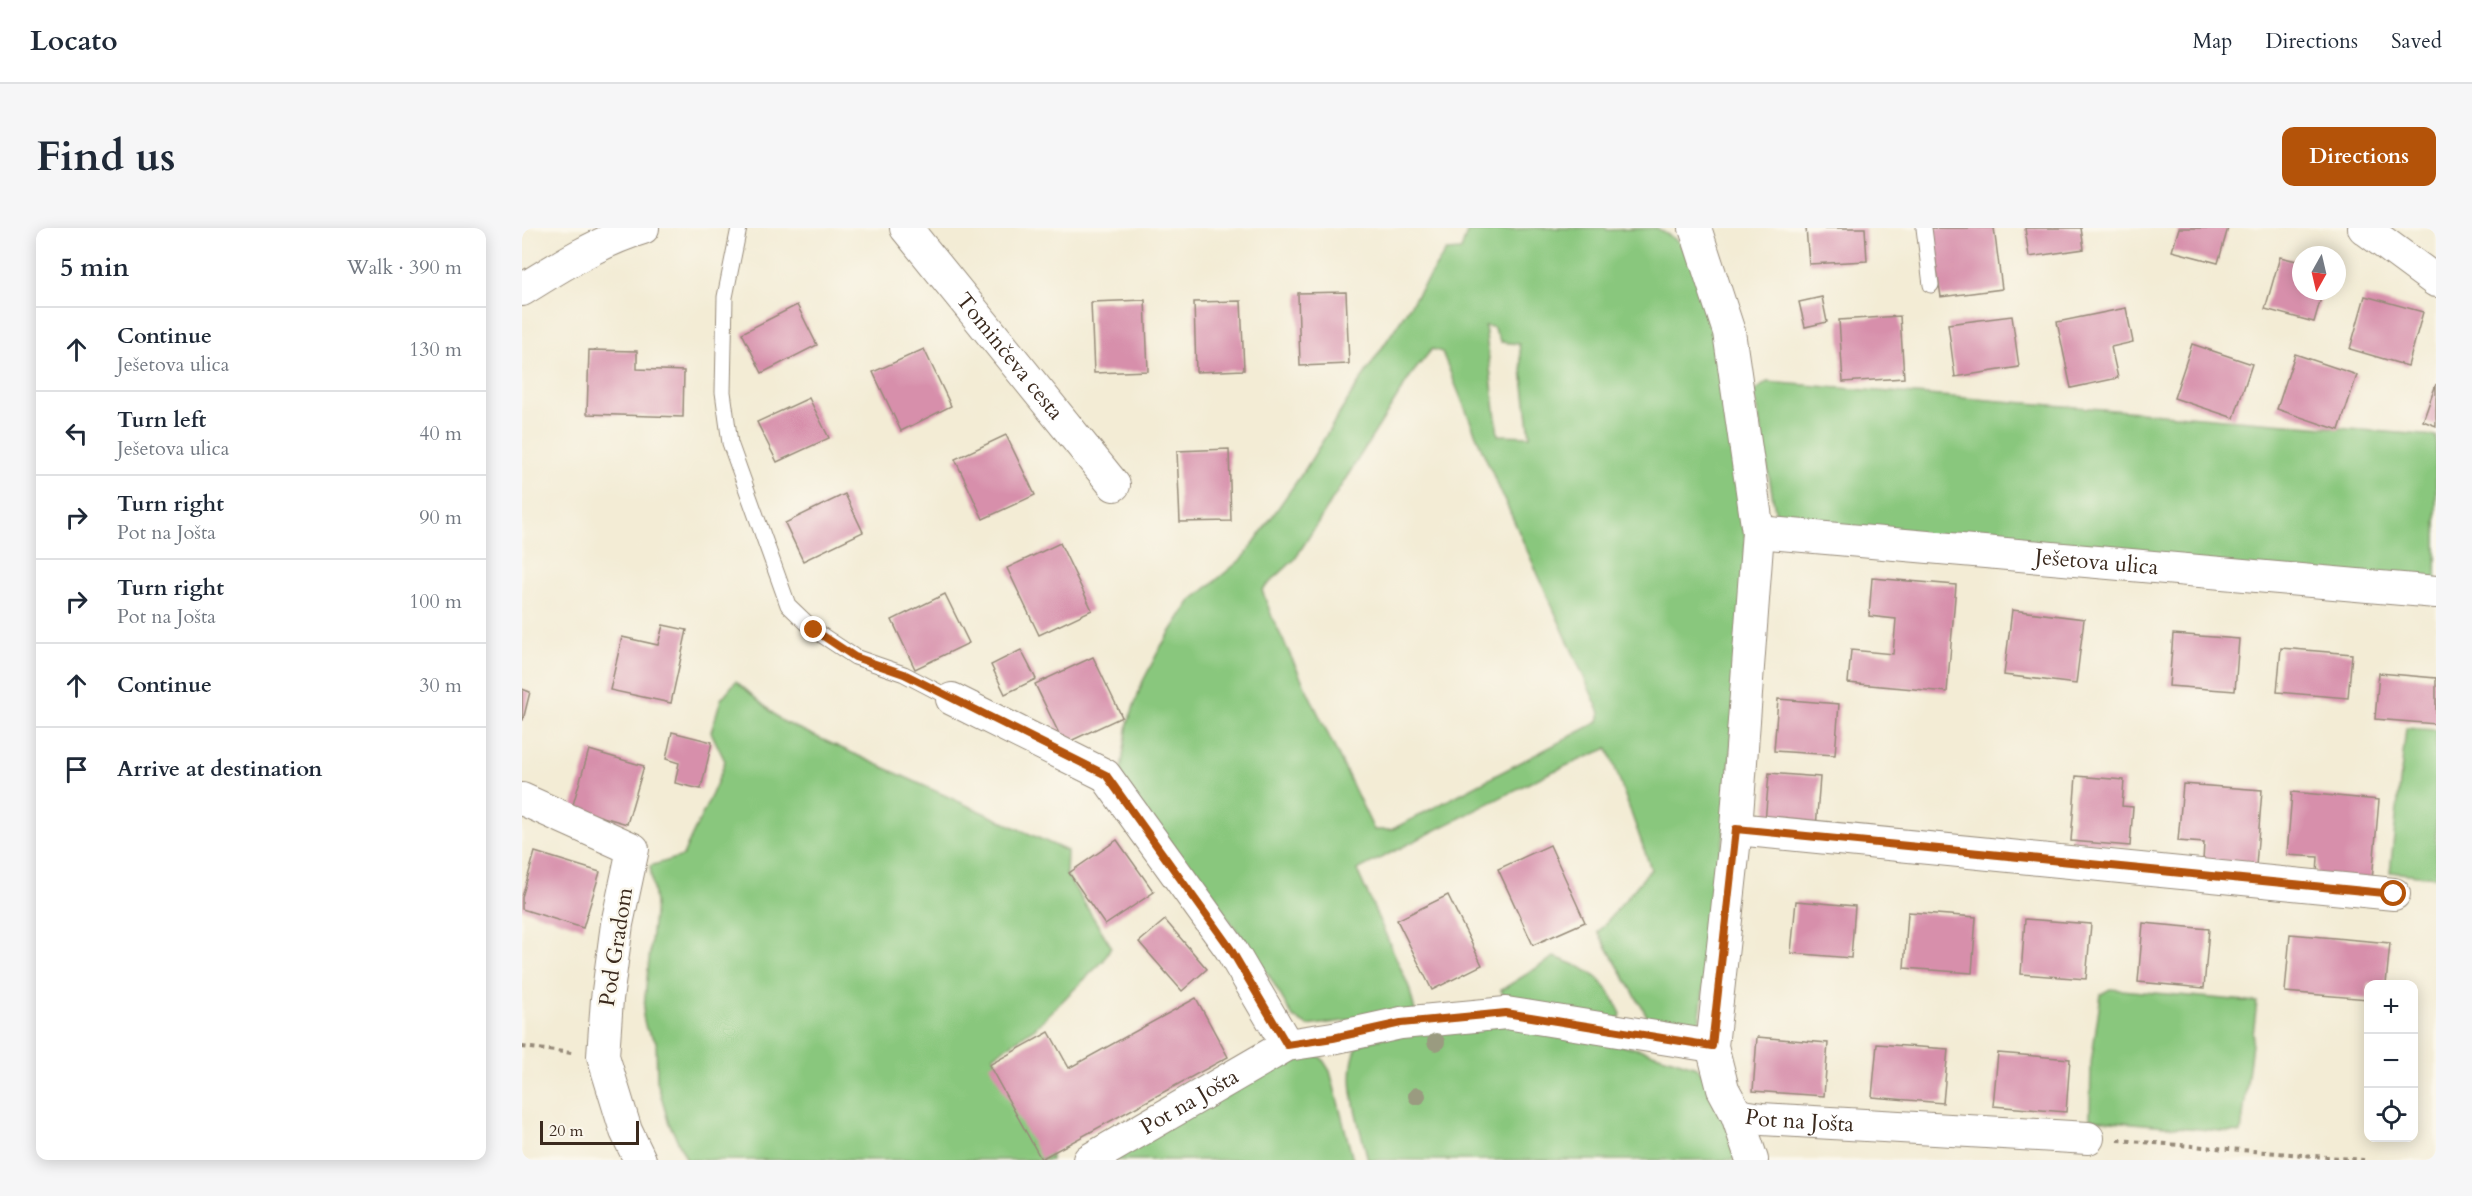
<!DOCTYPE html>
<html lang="en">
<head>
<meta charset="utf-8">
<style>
  :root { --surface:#fff; --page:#f6f6f7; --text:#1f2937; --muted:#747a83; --line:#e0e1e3; --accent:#b45309 }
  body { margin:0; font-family:Cardo,serif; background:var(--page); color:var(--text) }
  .controls { position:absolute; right:18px; bottom:18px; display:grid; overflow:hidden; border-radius:12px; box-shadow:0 3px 15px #0003 }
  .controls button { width:54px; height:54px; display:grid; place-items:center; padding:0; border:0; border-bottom:2px solid var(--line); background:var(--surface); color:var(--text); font:30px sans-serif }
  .compass { position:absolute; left:1770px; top:18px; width:54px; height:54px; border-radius:50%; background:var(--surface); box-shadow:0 3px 15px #0003; rotate:188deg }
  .scale { position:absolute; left:18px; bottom:15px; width:99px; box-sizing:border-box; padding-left:6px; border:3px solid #3b2a1e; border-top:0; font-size:16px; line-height:21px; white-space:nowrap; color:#3b2a1e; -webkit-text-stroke:4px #fbf7ec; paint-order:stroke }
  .stop { position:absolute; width:18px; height:18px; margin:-14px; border:4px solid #b45309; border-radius:50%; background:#fff }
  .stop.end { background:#b45309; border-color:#fff; box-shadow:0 2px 6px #0008 }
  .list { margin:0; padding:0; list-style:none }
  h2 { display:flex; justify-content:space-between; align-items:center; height:78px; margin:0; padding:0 24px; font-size:26px }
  h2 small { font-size:20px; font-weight:400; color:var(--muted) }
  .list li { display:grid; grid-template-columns:39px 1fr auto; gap:18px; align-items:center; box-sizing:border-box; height:84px; padding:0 24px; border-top:2px solid var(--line) }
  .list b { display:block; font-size:22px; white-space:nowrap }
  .list p { margin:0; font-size:20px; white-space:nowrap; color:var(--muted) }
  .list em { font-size:20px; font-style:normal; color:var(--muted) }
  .icon { flex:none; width:33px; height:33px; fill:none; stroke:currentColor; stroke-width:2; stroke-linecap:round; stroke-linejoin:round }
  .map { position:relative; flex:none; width:1914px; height:932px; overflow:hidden; border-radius:12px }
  header { display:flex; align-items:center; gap:36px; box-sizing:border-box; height:84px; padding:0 30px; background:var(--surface); border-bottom:2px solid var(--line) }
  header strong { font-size:28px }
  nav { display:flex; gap:33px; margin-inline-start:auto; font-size:21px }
  .intro { display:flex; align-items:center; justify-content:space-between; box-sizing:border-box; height:144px; padding:0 36px }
  h1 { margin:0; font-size:42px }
  .button { padding:15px 27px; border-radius:12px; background:var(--accent); color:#fff; font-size:21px; font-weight:700 }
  main { display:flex; gap:36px; padding:0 36px }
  aside { flex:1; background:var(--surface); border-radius:12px; box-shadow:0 3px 15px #0003 }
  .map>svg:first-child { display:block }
  .green { fill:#89c77d; stroke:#62784e; stroke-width:1.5; fill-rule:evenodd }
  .building { fill:#d78fab }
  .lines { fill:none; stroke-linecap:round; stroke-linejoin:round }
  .lane-casing { stroke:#978b7a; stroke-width:17 }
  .street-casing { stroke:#978b7a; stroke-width:34 }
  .path { stroke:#978b7a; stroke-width:4; stroke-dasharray:4.5 4.5; stroke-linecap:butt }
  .lane { stroke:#fff; stroke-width:15 }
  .street { stroke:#fff; stroke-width:32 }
  .tree { fill:#9a9b80 }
  .route { stroke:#b45309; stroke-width:8 }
  .labels { text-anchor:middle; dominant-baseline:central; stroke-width:5; stroke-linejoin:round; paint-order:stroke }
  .street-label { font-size:22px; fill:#3b2a1e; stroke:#fbf7ec }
</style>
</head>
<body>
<header>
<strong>Locato</strong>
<nav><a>Map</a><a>Directions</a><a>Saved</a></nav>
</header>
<div class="intro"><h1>Find us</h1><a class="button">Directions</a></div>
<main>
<aside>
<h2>5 min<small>Walk · 390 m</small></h2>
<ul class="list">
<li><svg class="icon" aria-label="ahead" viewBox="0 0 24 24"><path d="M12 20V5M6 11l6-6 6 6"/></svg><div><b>Continue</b><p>Ješetova ulica</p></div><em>130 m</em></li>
<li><svg class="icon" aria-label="left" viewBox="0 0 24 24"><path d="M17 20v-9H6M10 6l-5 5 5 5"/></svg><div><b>Turn left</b><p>Ješetova ulica</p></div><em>40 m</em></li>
<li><svg class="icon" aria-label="right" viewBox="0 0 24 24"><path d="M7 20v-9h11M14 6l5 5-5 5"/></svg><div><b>Turn right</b><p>Pot na Jošta</p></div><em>90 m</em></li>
<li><svg class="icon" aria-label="right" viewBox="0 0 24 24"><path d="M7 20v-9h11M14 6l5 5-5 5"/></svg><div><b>Turn right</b><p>Pot na Jošta</p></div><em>100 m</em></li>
<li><svg class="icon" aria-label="ahead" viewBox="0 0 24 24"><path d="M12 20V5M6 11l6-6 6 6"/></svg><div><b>Continue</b></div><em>30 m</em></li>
<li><svg class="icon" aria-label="arrive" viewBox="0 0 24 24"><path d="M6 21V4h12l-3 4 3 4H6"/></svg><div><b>Arrive at destination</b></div></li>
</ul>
</aside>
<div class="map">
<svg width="1914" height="932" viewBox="0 0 1914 932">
  <rect width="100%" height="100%" fill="#fbf7ec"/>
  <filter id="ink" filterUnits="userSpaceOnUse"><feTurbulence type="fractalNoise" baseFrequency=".0167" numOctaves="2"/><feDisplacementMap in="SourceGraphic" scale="12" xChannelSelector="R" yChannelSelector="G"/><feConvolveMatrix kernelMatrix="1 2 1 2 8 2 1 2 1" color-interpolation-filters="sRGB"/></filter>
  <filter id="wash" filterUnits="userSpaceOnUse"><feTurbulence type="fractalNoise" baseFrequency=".008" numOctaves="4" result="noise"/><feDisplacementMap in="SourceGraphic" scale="24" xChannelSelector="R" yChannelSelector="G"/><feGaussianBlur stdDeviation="1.35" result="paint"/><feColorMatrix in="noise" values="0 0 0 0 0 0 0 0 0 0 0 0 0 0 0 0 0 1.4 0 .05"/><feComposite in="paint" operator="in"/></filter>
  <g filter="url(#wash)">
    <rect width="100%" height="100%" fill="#f3ecd5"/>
    <g class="green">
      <path d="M 1014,0 L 1084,0 L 1085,2 L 1135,0 L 1156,13 L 1170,33 L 1197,103 L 1224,314 L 1205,583 L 1177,795 L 1161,805 L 1131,798 L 1076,704 L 1129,641 L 1086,520 L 1025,546 L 835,642 L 887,759 L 893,783 L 786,798 L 771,789 L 748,749 L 695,675 L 603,560 L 599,542 L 606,495 L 620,455 L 638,420 L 668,374 L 722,329 L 784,240 L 829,167 L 924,23 L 939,22 L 945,4 ZM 963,98 L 971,99 L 979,114 L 997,116 L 1008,208 L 976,207 ZM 910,121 L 920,124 L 961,224 L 1078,485 L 1076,494 L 869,602 L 852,602 L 750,389 L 740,362 L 773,331 L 889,147 Z"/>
      <path d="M 1245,154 L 1914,208 L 1914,360 L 1255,293 L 1232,164 Z"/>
      <path d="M 214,453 L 260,493 L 545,623 L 544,646 L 589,718 L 582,732 L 513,800 L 471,828 L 529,926 L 529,932 L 165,932 L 146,893 L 135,853 L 134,813 L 124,801 L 121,788 L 133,676 L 128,638 L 161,628 C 174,595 193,566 203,533 L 189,504 L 199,471 Z"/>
      <path d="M 1884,500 L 1914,502 L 1914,649 L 1868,644 Z"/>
      <path d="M 1032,729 C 1069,741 1083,750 1099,786 L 1095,796 L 986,777 L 979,762 Z"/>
      <path d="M 1588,761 L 1735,774 L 1719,905 L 1568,891 L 1569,835 L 1579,766 Z"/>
      <path d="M 992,796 L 1121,822 L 1175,839 L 1188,855 L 1221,932 L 846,932 C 838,897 819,851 836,817 L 879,804 Z"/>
      <path d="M 783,825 L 799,829 L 808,843 L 831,932 L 586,932 Z"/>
    </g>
    <g id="blocks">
      <g class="building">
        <path d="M 1284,0 L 1343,0 L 1345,33 L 1287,36 Z"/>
        <path d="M 1409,0 L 1472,0 L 1480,61 L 1419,69 Z"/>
        <path d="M 1503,0 L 1559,0 L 1562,21 L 1507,29 Z"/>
        <path d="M 1657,0 L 1706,0 L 1696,35 L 1650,23 Z"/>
        <path d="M 1758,29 L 1779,34 L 1779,63 L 1801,63 L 1792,94 L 1743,81 Z"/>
        <path d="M 824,64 L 827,136 L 778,138 L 776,65 Z"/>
        <path d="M 1843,68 L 1901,84 L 1886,138 L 1828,121 Z"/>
        <path d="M 1300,69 L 1305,94 L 1283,99 L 1277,74 Z"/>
        <path d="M 623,72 L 626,143 L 572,145 L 569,74 Z"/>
        <path d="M 719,73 L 722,142 L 674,144 L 672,74 Z"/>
        <path d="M 275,77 L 295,117 L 240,145 L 220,105 Z"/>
        <path d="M 1604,80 L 1611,114 L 1589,119 L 1596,150 L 1549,160 L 1535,94 Z"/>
        <path d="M 1378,88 L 1382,150 L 1321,154 L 1317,92 Z"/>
        <path d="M 1490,88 L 1497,139 L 1433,149 L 1426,96 Z"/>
        <path d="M 1670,116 L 1730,136 L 1712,190 L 1652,170 Z"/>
        <path d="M 402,121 L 429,178 L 379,203 L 351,144 Z"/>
        <path d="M 67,122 L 115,123 L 115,141 L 162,143 L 161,189 L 65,186 Z"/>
        <path d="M 1773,126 L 1835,147 L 1817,202 L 1755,181 Z"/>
        <path d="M 1914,156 L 1914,198 L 1901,193 Z"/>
        <path d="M 287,170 L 307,210 L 255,234 L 235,194 Z"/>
        <path d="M 484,207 L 513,267 L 461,291 L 433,231 Z"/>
        <path d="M 707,221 L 709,293 L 658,294 L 655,223 Z"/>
        <path d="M 323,266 L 341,304 L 281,333 L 263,295 Z"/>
        <path d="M 538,315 L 570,382 L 517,407 L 485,340 Z"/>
        <path d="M 1350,350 L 1434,357 L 1425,464 L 1326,455 L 1329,422 L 1371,426 L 1374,391 L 1347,388 Z"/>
        <path d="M 423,366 L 447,415 L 393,441 L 370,392 Z"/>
        <path d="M 1490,382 L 1562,391 L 1554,456 L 1482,447 Z"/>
        <path d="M 141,397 L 165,402 L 149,475 L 88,462 L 100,409 L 136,417 Z"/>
        <path d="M 1651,406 L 1717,411 L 1713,463 L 1647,458 Z"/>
        <path d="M 1759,420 L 1830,426 L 1826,470 L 1755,464 Z"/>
        <path d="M 499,422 L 514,451 L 483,466 L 469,437 Z"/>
        <path d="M 571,429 L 600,489 L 542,516 L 513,456 Z"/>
        <path d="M 1857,445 L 1914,450 L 1914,496 L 1853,491 Z"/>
        <path d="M 0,461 L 8,464 L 1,492 L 0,492 Z"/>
        <path d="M 1256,471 L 1317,476 L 1313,527 L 1252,523 Z"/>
        <path d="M 150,504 L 190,514 L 179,561 L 153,555 L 157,535 L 144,531 Z"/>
        <path d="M 67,522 L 122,538 L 105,596 L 50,580 Z"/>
        <path d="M 1247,545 L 1298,549 L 1294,600 L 1243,595 Z"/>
        <path d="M 1554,548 L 1602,552 L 1600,578 L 1611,579 L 1608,618 L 1549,613 Z"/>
        <path d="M 1661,556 L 1740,562 L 1734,638 L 1681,633 L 1682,615 L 1656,613 Z"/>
        <path d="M 1770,564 L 1857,572 L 1850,652 L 1795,647 L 1796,629 L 1765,627 Z"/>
        <path d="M 595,612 L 632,664 L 583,697 L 547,645 Z"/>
        <path d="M 1028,617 L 1063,694 L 1011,717 L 976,641 Z"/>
        <path d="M 13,624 L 78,644 L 61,700 L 0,681 L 0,669 Z"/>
        <path d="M 926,667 L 960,737 L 910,762 L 875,692 Z"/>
        <path d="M 1274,673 L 1333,678 L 1329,730 L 1269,725 Z"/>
        <path d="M 1386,684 L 1454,689 L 1450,745 L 1382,740 Z"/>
        <path d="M 1503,691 L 1569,696 L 1564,751 L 1499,746 Z"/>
        <path d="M 643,692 L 685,741 L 660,763 L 617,714 Z"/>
        <path d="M 1621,695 L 1687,701 L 1682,760 L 1616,754 Z"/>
        <path d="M 1768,706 L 1868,715 L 1864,756 L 1846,756 L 1846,771 L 1763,764 Z"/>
        <path d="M 674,770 L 706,829 L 519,931 L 467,837 L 527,804 L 547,840 Z"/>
        <path d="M 1235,809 L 1306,815 L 1302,868 L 1231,863 Z"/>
        <path d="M 1355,816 L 1426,821 L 1421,875 L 1350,869 Z"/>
        <path d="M 1476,825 L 1548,831 L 1544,884 L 1471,878 Z"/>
      </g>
    </g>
  </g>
  <g filter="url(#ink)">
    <use href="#blocks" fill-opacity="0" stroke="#978b7a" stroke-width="1.5"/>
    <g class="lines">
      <g class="lane-casing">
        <g id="lane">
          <path d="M 217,0 L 203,69 L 201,164 L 208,215 L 266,377 L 292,402 L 333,429 L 382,446 L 430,471"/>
          <path d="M 1402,0 L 1409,57"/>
        </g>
      </g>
      <g class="street-casing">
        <g id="street">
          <path id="s1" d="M 384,0 L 592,257"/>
          <path d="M 1173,0 L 1207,104 L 1236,304 L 1214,601 L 1190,818 L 1201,861 L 1215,887 L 1230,932"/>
          <path d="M 1842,0 L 1914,53"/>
          <path d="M 0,62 C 38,38 78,13 121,0"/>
          <path id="s2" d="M 1236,304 L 1914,364"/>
          <path d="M 430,471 L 583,547 L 708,720 L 765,817"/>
          <path d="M 0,571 L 111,621 L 95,696 L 85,771 L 81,828 L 104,903 L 118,932"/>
          <path d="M 1214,601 L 1872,666"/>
          <path id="s3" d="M 1215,887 L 1240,891 L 1566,910"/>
          <path id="s4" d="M 567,932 L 765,817 L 811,810 L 879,795 L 984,785 L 1190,818"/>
        </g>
      </g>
      <g class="path">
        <path d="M 0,819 L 50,825"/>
        <path d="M 1596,912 L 1842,932"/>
      </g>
      <use href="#lane" class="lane"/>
      <use href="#street" class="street"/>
    </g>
    <g class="tree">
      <circle cx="914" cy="814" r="9"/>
      <circle cx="895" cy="868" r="9"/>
    </g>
  </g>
  <g class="lines" filter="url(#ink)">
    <path class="route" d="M 292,402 L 333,429 L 382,446 L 584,547 L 708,720 L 765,817 L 811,810 L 879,795 L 984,785 L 1190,818 L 1214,601 L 1872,666"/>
  </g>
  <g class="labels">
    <g class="street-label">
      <text stroke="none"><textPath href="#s1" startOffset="165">Tominčeva cesta</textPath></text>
      <text stroke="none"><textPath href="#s2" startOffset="340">Ješetova ulica</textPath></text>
      <text transform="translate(94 719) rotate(-81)">Pod Gradom</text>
      <text stroke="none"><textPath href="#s4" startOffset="116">Pot na Jošta</textPath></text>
      <text stroke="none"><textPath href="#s3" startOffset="63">Pot na Jošta</textPath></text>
    </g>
  </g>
</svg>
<div class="controls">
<button>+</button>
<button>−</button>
<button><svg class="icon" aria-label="locate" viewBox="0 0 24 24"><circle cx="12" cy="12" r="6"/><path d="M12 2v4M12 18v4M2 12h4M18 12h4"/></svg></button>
</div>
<svg class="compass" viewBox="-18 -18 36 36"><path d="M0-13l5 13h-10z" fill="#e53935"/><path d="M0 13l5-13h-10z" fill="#747a83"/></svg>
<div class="scale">20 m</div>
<div class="stop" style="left:1872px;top:666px"></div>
<div class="stop end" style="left:292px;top:402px"></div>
</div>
</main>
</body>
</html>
